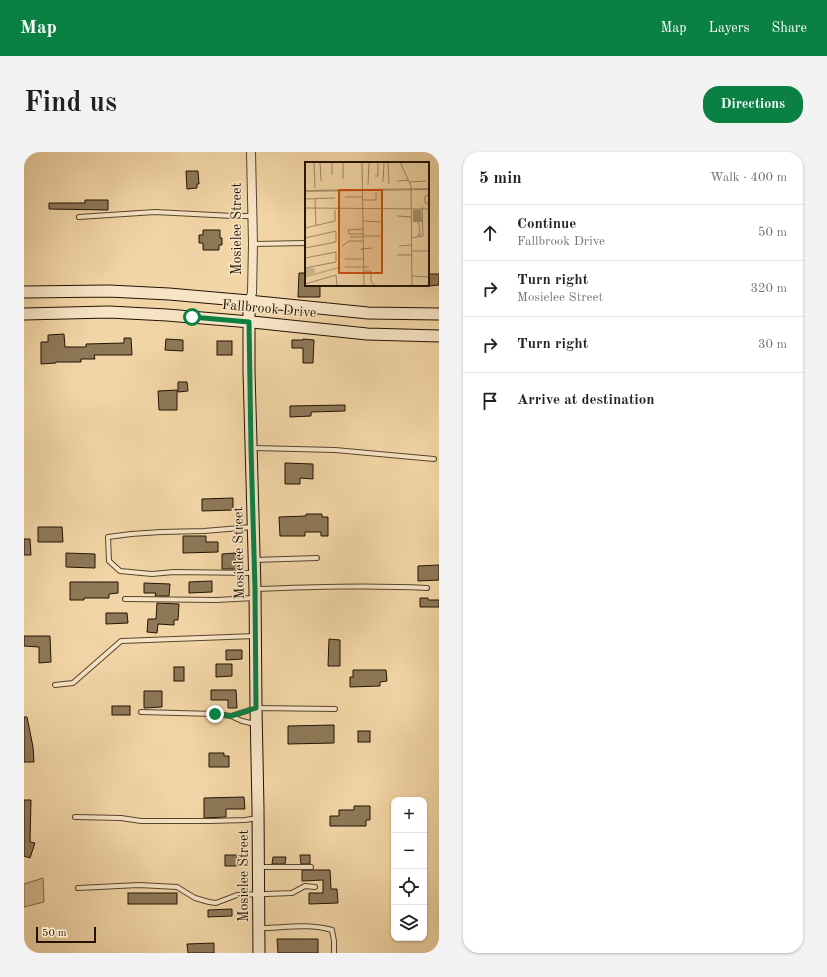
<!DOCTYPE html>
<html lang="en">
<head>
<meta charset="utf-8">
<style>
  :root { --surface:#fff; --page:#f2f2f2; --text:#202124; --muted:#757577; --line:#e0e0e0; --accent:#0b8043 }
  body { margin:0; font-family:"Old Standard TT",serif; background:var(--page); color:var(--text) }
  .controls { position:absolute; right:12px; bottom:12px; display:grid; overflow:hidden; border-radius:8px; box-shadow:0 1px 3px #0004 }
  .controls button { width:36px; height:36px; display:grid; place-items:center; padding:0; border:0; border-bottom:1px solid var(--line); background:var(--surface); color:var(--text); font:20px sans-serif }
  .scale { position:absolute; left:12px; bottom:10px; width:60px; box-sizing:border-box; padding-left:4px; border:2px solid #221303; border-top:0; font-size:11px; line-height:14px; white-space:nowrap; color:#221303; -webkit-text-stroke:3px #f7e4c5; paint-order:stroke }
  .stop { position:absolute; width:12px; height:12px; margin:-9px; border:3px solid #0b8043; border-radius:50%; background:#fff }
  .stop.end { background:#0b8043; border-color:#fff; box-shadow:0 1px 4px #0008 }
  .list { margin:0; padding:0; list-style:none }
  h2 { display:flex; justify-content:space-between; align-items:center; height:52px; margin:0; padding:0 16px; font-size:17px }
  h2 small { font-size:13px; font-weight:400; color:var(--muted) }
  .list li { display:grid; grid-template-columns:26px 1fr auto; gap:12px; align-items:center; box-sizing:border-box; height:56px; padding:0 16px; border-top:1px solid var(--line) }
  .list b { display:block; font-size:15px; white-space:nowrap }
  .list p { margin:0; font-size:13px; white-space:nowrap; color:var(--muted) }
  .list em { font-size:13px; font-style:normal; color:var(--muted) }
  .icon { flex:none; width:22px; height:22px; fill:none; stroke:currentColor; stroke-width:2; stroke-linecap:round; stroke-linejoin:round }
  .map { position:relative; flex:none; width:415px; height:801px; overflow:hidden; border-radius:16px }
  header { display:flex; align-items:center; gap:24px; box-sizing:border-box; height:56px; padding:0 20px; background:var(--accent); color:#fff }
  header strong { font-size:19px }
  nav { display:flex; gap:22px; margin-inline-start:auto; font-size:14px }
  .intro { display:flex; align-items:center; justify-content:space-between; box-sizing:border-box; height:96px; padding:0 24px }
  h1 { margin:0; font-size:28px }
  .button { padding:10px 18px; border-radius:16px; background:var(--accent); color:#fff; font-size:14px; font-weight:700 }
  main { display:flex; gap:24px; padding:0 24px }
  aside { flex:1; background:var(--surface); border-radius:16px; box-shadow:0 1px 3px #0004 }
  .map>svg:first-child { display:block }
  .green { fill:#cfb48a; stroke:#786446 }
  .building { fill:#8e7858; stroke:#221303 }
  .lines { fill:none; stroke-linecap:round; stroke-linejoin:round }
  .lane-casing { stroke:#56442c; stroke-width:6 }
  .street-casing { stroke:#56442c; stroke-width:10 }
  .secondary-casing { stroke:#221303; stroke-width:13 }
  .lane { stroke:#f7e4c5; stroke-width:4 }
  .street { stroke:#f7e4c5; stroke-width:8 }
  .secondary { stroke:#f7e4c5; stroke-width:11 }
  .route { stroke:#0b8043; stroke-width:5 }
  .labels { text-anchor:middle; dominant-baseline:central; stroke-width:3; stroke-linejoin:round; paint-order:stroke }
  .street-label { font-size:14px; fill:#221303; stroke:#f7e4c5 }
  .inset-river { fill:none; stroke:#ab936f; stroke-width:2 }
  .inset-road { fill:none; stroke:#9f8765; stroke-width:1 }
  .view { fill:#ca4e0b; fill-opacity:0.15; stroke:#ca4e0b; stroke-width:2 }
  .inset-edge { fill:none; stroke:#221303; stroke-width:2 }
</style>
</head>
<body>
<header>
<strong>Map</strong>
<nav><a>Map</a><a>Layers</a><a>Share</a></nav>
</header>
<div class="intro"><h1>Find us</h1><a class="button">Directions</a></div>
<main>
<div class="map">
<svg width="415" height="801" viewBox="0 0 415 801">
  <rect width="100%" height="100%" fill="#f2d5a6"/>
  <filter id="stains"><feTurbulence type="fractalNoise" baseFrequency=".005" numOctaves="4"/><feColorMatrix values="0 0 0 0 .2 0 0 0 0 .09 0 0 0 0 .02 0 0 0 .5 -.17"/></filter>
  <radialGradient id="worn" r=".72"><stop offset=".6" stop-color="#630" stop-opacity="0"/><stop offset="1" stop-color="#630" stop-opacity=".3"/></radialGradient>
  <path class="green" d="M 19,726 L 20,750 L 0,755 L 0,732 Z"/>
  <g class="building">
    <path d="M 162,19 L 174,19 L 175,32 L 173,32 L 173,36 L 163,37 Z"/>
    <path d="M 61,48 L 84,48 L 84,58 L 25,57 L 25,51 L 61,51 Z"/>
    <path d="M 179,78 L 196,78 L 196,86 L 198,86 L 198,93 L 195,93 L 195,98 L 179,98 L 179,91 L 175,91 L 175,83 L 179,83 Z"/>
    <path d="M 275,121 L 282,121 L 282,133 L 296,133 L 296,145 L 274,145 Z"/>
    <path d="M 404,122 L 415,122 L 415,133 L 404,134 Z"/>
    <path d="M 40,182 L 41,195 L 62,195 L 62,192 L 100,191 L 100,186 L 107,186 L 108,203 L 70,203 L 71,207 L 57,207 L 57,210 L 32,210 L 32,211 L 17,212 L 17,190 L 24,190 L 24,183 Z"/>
    <path d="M 142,187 L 159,188 L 159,199 L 141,198 Z"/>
    <path d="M 279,187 L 290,188 L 289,211 L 279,211 L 279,196 L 268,196 L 268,188 L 279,188 Z"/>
    <rect x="193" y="189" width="15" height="14"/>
    <path d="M 154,230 L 163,230 L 164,239 L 154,240 Z"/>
    <path d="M 153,238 L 153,258 L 135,258 L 134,239 Z"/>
    <path d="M 321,253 L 321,259 L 287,260 L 287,264 L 266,265 L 266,254 Z"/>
    <path d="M 261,311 L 289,312 L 289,327 L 276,326 L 276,332 L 261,332 Z"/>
    <path d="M 209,346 L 209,358 L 178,359 L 178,347 Z"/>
    <path d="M 282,362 L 298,362 L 298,365 L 304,365 L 304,384 L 297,384 L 297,380 L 281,380 L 281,384 L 256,384 L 255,365 L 282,364 Z"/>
    <path d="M 14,375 L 38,375 L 39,390 L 14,390 Z"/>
    <path d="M 159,384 L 182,384 L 182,390 L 194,390 L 194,400 L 159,401 Z"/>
    <path d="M 0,387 L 6,387 L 7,403 L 0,403 Z"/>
    <path d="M 42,401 L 71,402 L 71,416 L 42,415 Z"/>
    <path d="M 212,401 L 212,417 L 198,417 L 198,402 Z"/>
    <path d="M 415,413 L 415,428 L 394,429 L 394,414 Z"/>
    <path d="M 188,429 L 188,440 L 165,441 L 165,430 Z"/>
    <path d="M 46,430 L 94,430 L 94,441 L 85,442 L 85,446 L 60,446 L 60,448 L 46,448 Z"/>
    <path d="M 120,431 L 146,432 L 145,444 L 131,444 L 132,441 L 120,441 Z"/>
    <path d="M 396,446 L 404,446 L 404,448 L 415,448 L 415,455 L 396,455 Z"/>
    <path d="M 133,451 L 155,452 L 154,468 L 150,468 L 150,473 L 134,472 L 133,481 L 123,480 L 124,467 L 132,467 Z"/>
    <path d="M 82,461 L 103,461 L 104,471 L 82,472 Z"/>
    <path d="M 0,484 L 26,484 L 27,510 L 15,511 L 15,495 L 0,494 Z"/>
    <path d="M 305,487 L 316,488 L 316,514 L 304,514 Z"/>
    <path d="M 202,498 L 218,498 L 218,507 L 202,508 Z"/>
    <path d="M 192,512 L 208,512 L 208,524 L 192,525 Z"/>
    <rect x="150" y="515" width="10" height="14"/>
    <path d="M 329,518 L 362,518 L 363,529 L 356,530 L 356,534 L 326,535 L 326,525 L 329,525 Z"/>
    <path d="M 187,538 L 212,538 L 213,556 L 204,556 L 204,548 L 187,548 Z"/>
    <path d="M 120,539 L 138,539 L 138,555 L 120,556 Z"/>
    <rect x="88" y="554" width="18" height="9"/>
    <path d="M 0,565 L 3,565 L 9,595 L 10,610 L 0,610 Z"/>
    <path d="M 310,573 L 310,591 L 264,592 L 264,574 Z"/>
    <rect x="334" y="579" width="12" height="11"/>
    <path d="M 185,601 L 200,601 L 200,604 L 205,604 L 205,615 L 185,615 Z"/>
    <path d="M 220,645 L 221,657 L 202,657 L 202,665 L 180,666 L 180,646 Z"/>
    <path d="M 0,648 L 7,648 L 6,690 L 11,691 L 6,706 L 0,704 Z"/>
    <path d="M 330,654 L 346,654 L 346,668 L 342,668 L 342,674 L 306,674 L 306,664 L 315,664 L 315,658 L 330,658 Z"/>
    <rect x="201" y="703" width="12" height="11"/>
    <path d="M 276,703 L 286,703 L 286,712 L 277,712 Z"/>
    <path d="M 249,705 L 262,705 L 261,712 L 248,712 Z"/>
    <path d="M 278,718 L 306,718 L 307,737 L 313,737 L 314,751 L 285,752 L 285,741 L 299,741 L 299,728 L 278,729 Z"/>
    <rect x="104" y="741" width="49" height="11"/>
    <path d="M 208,757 L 208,764 L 184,765 L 184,758 Z"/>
    <path d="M 253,787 L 294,787 L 294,801 L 254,801 Z"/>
    <path d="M 190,791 L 190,801 L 164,801 L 163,792 Z"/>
  </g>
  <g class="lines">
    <g class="lane-casing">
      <g id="lane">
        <path d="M 55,65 L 131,60 L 209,64 L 228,64"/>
        <path d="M 229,92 L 282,91"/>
        <path d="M 227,296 L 311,298 L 410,307"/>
        <path d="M 228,375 L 180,379 L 137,380 L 107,382 L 84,385 L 85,409 L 96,419 L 128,422 L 150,420 L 230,421"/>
        <path d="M 230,408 L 293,406"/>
        <path d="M 231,437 C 288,435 346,433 403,436"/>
        <path d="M 101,447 L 193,448 L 230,446"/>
        <path d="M 31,533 L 49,531 L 97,489 L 231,484"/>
        <path d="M 117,560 L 191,562 L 207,564"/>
        <path d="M 231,572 L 218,569 L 207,564 L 232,556 L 311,557"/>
        <path d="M 51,665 L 97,666 L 117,669 L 187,669 L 221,668 L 234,666"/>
        <path d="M 235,715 L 287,715"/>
        <path d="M 54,736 L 115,733 L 153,735 L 171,746 L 185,750 L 192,751 L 213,743 L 268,741 L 281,734 L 291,735"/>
        <path d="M 235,776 C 259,776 284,771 308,778 L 310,789 L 310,801"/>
      </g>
    </g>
    <g class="street-casing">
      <path id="street" d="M 225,149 L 228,141 L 229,92 L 227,0"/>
    </g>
    <g class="secondary-casing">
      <g id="secondary">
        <path d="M 0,140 L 85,139 L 145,142 L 225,149 L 344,161 L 415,162"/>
        <path d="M 225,149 L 225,219 L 231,437 L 232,556 L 234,656 L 235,801"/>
        <path d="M 0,162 L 85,160 L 143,163 L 238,171 L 343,182 L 415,184"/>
      </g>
    </g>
    <use href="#lane" class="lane"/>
    <use href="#street" class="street"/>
    <use href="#secondary" class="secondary"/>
  </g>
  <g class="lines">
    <path class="route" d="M 168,165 L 225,170 L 227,296 L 231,437 L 232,556 L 207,564 L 191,562"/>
  </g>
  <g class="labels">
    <g class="street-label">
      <text transform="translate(213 77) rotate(-90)">Mosielee Street</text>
      <text transform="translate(245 157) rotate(5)">Fallbrook Drive</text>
      <text transform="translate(215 401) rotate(-91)">Mosielee Street</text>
      <text transform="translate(220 724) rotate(-90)">Mosielee Street</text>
    </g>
  </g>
  <g transform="translate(281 10)">
    <rect width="124" height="124" fill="#f2d5a6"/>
    <path d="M 36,104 L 36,106 L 0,116 L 0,106 L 10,106 L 10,111 Z" fill="#cfb48a"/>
    <path d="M 108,48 L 116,48 L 117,60 L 108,60 Z" fill="#ab936f"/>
    <path class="inset-river" d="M 0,29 L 124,27"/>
    <path class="inset-road" d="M 9,0 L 10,26M 15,0 L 16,19M 38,0 L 38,17M 57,0 L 59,124M 83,0 L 84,22M 95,0 L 106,24 L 107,124M 27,13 L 27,0M 70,14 L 73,14 L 73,0M 92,19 L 104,18M 78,20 L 79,0M 105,20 L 121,19M 63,23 L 64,0M 124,33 L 120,34 L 120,41 L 124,41M 40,35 L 58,35M 0,37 L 30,36M 10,37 L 11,64M 58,38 L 71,38 L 71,30M 0,46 L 124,47M 93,54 L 107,55M 58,59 L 77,60M 112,61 L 114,61 L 115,73 L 112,73M 0,66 L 30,59 L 30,48M 58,67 L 43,68 L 44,72 L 58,72M 58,74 L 76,74M 45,75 L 58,75M 0,76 L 31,69 L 31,80 L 0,86M 107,76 L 118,74 L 117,45M 37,84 L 44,79 L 58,79M 94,84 L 107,83M 58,88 L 56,87 L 67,86M 107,89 L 124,89M 92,93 L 107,93M 0,96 L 31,90 L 31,100 L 0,106M 40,97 L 59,97M 40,105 L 64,105M 59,109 L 66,109 L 66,119 L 70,124M 107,114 L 124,115M 0,122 L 31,113 L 32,124"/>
    <path class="view" d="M 34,28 L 77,28 L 77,111 L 34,111 Z"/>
    <rect width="124" height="124" class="inset-edge"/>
  </g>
  <rect width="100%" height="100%" filter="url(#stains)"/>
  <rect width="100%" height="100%" fill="url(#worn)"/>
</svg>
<div class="controls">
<button>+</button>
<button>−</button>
<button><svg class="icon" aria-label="locate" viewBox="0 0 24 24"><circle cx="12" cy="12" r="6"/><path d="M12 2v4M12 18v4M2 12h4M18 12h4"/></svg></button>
<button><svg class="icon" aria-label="layers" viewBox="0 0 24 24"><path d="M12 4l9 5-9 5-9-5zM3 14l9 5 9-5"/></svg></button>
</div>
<div class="scale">50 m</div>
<div class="stop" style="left:168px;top:165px"></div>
<div class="stop end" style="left:191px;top:562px"></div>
</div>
<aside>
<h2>5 min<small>Walk · 400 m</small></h2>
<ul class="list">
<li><svg class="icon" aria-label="ahead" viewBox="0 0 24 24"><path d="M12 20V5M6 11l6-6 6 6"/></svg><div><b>Continue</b><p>Fallbrook Drive</p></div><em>50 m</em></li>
<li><svg class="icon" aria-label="right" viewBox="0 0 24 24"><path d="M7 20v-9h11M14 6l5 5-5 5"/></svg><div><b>Turn right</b><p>Mosielee Street</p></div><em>320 m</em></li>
<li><svg class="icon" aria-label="right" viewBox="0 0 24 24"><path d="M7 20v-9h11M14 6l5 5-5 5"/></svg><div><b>Turn right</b></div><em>30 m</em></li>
<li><svg class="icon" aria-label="arrive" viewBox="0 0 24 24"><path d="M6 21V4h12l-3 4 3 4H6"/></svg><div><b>Arrive at destination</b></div></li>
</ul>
</aside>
</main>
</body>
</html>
